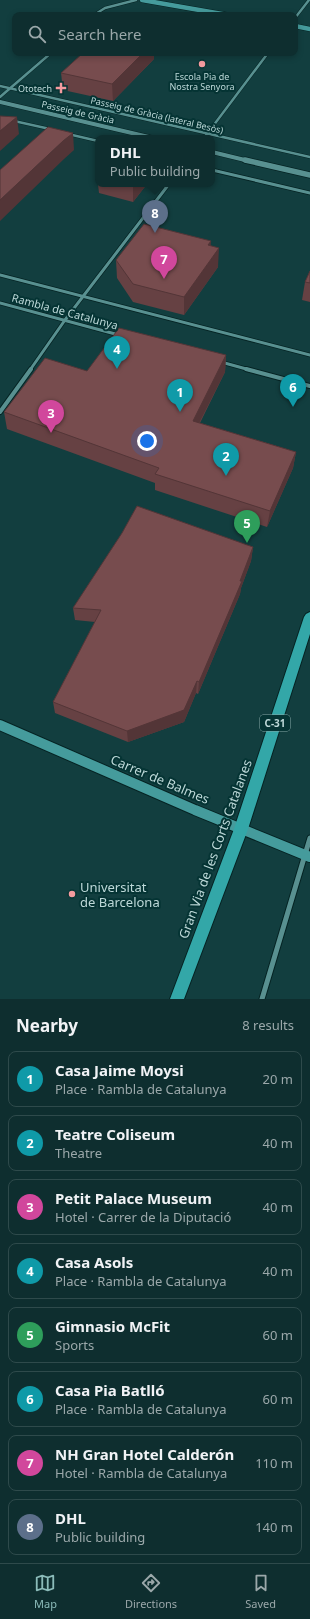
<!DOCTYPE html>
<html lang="en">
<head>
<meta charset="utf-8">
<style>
  :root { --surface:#0e2e2f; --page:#1c3a3b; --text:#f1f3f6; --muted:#9ba8aa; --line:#2e4a4b; --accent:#8bbbb9 }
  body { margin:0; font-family:"Noto Sans",sans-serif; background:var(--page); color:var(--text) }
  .you { position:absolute; left:147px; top:441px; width:14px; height:14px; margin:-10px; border:3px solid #fff; border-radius:50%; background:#1a73e8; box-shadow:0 0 0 6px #1a73e833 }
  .badge { display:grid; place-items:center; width:26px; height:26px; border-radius:50%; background:var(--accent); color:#fff; font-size:13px; font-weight:700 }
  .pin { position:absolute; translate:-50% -33px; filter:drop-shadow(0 1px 2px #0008) }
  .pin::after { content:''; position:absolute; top:21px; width:14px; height:12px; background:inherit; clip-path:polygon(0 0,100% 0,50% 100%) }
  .popup { position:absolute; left:95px; top:135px; width:120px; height:52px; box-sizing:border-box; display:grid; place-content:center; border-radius:8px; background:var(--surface); filter:drop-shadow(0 1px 3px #0005); font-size:13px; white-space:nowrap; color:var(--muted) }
  .popup b { font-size:15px; color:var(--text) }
  .popup::after { content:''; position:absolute; left:50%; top:100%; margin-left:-8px; border:8px solid transparent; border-top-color:var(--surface) }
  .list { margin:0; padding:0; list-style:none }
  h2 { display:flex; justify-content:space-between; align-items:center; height:52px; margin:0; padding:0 16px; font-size:17px }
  h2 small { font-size:13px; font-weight:400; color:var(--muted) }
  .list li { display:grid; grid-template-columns:26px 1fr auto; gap:12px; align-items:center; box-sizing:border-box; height:56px; margin:0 8px 8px; padding:0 8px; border:1px solid var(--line); border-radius:8px }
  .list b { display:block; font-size:15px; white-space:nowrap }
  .list p { margin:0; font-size:13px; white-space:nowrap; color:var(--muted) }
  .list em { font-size:13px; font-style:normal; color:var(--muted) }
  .icon { flex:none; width:22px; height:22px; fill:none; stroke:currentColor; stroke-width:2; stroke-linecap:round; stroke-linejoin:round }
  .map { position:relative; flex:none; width:310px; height:999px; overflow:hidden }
  .search { position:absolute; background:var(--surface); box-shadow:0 2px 6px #0003; left:12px; right:12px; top:12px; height:44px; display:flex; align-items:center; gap:10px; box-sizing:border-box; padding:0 14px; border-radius:8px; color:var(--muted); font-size:15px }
  .sheet { height:564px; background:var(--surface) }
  nav { display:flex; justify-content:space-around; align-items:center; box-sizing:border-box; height:56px; border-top:1px solid var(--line); background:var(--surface); font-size:11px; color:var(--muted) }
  nav a { display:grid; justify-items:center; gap:2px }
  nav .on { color:var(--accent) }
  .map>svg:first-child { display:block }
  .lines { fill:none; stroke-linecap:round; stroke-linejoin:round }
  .minor-far3-casing { stroke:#052323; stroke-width:3.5 }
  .minor-far2-casing { stroke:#052323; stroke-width:4.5 }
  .minor-far1-casing { stroke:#052323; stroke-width:6 }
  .minor-casing { stroke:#052323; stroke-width:7 }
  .tertiary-far1-casing { stroke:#052323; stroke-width:5 }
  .tertiary-casing { stroke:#052323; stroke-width:7 }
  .secondary-far1-casing { stroke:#052323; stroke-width:5.5 }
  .secondary-casing { stroke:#052323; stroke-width:12 }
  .primary-casing { stroke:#052323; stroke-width:2 }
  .minor-far3 { stroke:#589090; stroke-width:2.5 }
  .minor-far2 { stroke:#589090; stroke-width:3 }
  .minor-far1 { stroke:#589090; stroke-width:4 }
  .minor { stroke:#589090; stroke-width:5 }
  .tertiary-far1 { stroke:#589090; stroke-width:4 }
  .tertiary { stroke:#589090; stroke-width:5.5 }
  .secondary-far1 { stroke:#459b9c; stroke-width:4.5 }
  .secondary { stroke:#459b9c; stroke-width:10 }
  .primary { fill:#33a7a8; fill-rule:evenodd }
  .wall { fill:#664143 }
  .shaded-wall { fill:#533537 }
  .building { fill:#774c4e; stroke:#533537 }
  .poi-dot { fill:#f49b9f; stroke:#053434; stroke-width:1.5 }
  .labels { text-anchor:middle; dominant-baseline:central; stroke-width:4; stroke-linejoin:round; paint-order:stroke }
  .far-poi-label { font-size:9px; fill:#bdd8d8; stroke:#053434 }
  .far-street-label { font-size:9px; fill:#bdd8d8; stroke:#053434 }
  .shield { fill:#053434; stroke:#86a7a7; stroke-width:1 }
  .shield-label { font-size:10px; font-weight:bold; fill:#bdd8d8 }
  .street-label { font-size:11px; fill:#bdd8d8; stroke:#053434 }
  .near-street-label { font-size:13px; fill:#bdd8d8; stroke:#053434 }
  .near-poi-label { font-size:13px; fill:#bdd8d8; stroke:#053434; text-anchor:start }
</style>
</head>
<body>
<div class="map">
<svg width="310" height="999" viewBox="0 0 310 999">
  <rect width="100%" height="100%" fill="#123e3f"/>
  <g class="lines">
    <g class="minor-far3-casing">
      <g id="minor-far3">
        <path d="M 94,15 L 105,8 L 136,0"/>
        <path d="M 295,18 L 309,0"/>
        <path d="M 0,86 L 310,157"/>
        <path d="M 0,97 L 51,53"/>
        <path d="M 14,121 L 50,129"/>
        <path d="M 68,134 L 98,141"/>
        <path d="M 204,138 L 268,53"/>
      </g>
    </g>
    <g class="minor-far2-casing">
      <g id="minor-far2">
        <path d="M 212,170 L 310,193"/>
        <path d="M 0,275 L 310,355"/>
        <path d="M 0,303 L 119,335"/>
        <path d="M 221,362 L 250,370"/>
        <path d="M 30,370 L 65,320 L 169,184"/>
      </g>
    </g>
    <g class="minor-far1-casing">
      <g id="minor-far1">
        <path d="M 246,369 L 310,386"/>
        <path d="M 0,412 L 31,369"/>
      </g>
    </g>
    <g class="minor-casing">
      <path id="minor" d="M 262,999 L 310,838"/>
    </g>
    <g class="tertiary-far1-casing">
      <g id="tertiary-far1">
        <path d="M 0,102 L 153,138"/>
        <path d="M 212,152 L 249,161"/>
      </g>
    </g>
    <g class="tertiary-casing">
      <path id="tertiary" d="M 245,160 L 310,175"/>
    </g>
    <g class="secondary-far1-casing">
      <g id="secondary-far1">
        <path d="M 142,0 L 228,15"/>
        <path d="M 295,26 L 310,29"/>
      </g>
    </g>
    <g class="secondary-casing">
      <path id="secondary" d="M 0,725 L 195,810 L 310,857"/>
    </g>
    <g class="primary-casing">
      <path id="primary" d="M 310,612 L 310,634 L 248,829 L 184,999 L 170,999 L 234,829 L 304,617 L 306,614 Z"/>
    </g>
    <use href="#minor-far3" class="minor-far3"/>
    <use href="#minor-far2" class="minor-far2"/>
    <use href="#minor-far1" class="minor-far1"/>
    <use href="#minor" class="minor"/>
    <use href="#tertiary-far1" class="tertiary-far1"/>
    <use href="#tertiary" class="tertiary"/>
    <use href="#secondary-far1" class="secondary-far1"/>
    <use href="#secondary" class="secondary"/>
    <use href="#primary" class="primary"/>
  </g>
  <g class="wall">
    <path d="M 154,59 L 113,101 L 63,90 L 61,73 Z"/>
    <path d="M 98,184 L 147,184 L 133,202 L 99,193 Z"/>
    <path d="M 210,246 L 218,267 L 184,315 L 133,302 L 117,278 L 116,260 Z"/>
    <path d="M 310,271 L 310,302 L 302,300 L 305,282 Z"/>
    <path d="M 226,355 L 225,372 L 200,423 L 296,452 L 293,468 L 267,527 L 155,490 L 155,483 L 7,429 L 4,412 Z"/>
    <path d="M 253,547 L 251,561 L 241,588 L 240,594 L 198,694 L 196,693 L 184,722 L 128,742 L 55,713 L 53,702 L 95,622 L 75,620 L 73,608 Z"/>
  </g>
  <g class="shaded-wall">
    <path d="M 143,53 L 154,53 L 154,59 L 113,101 L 112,84 Z"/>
    <path d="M 17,117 L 19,134 L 0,151 L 0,131 Z"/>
    <path d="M 73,133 L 74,150 L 64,159 L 0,221 L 0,200 L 63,141 Z"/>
    <path d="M 133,184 L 147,184 L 133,202 Z"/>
    <path d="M 211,241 L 210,259 L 208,245 Z"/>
    <path d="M 219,248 L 218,267 L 184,315 L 184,297 Z"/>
    <path d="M 226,355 L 225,372 L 192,437 L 193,421 Z"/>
    <path d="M 296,452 L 293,468 L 267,527 L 270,511 Z"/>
    <path d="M 253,547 L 251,561 L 241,588 L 240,594 L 198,694 L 199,682 L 240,581 Z"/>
    <path d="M 197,681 L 196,693 L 184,722 L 128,742 L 127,731 Z"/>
  </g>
  <g class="building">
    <path d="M 83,53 L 143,53 L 112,84 L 61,73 Z"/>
    <path d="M 0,116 L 17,117 L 0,131 Z"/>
    <path d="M 48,127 L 73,133 L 63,141 L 0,200 L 0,170 Z"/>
    <path d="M 144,224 L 211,241 L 208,245 L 219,248 L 184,297 L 133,284 L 116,260 Z"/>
    <path d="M 310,271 L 310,283 L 305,282 Z"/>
    <path d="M 119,328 L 226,355 L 193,421 L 296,452 L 270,511 L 155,474 L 159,468 L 4,412 L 45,358 L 87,371 Z"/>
    <path d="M 137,506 L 253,547 L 240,581 L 242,581 L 199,682 L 197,681 L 184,710 L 127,731 L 53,702 L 101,610 L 73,608 L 122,533 Z"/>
  </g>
  <g class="poi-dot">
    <circle cx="202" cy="64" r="4"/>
    <path d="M59 82h4v4h4v4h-4v4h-4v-4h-4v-4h4z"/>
    <circle cx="72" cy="894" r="4"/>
  </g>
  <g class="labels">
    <g class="far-poi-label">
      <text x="202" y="76">Escola Pia de<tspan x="202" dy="10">Nostra Senyora</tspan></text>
      <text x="52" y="88" text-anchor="end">Ototech</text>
    </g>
    <g class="far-street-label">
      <text transform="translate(78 112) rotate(13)">Passeig de Gràcia</text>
      <text transform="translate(157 115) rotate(13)">Passeig de Gràcia (lateral Besòs)</text>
    </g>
    <rect class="shield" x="260" y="715" width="30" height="16" rx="3"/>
    <g class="shield-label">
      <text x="275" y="723">C-31</text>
    </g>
    <g class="street-label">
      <text transform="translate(65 311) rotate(15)">Rambla de Catalunya</text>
    </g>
    <g class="near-street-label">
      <text transform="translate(160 779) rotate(23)">Carrer de Balmes</text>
      <text transform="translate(215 849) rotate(-70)">Gran Via de les Corts Catalanes</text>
    </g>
    <g class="near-poi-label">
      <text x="80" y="887">Universitat<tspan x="80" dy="15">de Barcelona</tspan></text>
    </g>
  </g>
</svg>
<div class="you"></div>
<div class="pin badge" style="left:180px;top:412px;background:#0f9aa8">1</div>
<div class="pin badge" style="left:226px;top:476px;background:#0f9aa8">2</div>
<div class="pin badge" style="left:51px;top:433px;background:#d1479c">3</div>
<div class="pin badge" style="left:117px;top:369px;background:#0f9aa8">4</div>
<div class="pin badge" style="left:247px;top:543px;background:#2e9e5b">5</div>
<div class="pin badge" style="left:293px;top:407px;background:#0f9aa8">6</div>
<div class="pin badge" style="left:164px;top:279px;background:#d1479c">7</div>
<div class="pin badge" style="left:155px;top:233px;background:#5c6f8a">8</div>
<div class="popup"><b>DHL</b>Public building</div>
<div class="search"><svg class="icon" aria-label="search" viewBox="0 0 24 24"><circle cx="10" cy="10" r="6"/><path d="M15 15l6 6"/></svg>Search here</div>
</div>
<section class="sheet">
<h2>Nearby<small>8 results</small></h2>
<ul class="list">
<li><span class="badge" style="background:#0f9aa8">1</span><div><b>Casa Jaime Moysi</b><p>Place · Rambla de Catalunya</p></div><em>20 m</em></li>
<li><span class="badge" style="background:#0f9aa8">2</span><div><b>Teatre Coliseum</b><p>Theatre</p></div><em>40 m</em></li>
<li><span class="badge" style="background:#d1479c">3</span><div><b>Petit Palace Museum</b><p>Hotel · Carrer de la Diputació</p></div><em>40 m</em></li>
<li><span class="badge" style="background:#0f9aa8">4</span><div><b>Casa Asols</b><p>Place · Rambla de Catalunya</p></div><em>40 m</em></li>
<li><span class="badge" style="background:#2e9e5b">5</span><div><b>Gimnasio McFit</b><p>Sports</p></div><em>60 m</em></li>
<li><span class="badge" style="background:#0f9aa8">6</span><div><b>Casa Pia Batlló</b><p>Place · Rambla de Catalunya</p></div><em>60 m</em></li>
<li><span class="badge" style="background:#d1479c">7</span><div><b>NH Gran Hotel Calderón</b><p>Hotel · Rambla de Catalunya</p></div><em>110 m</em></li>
<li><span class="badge" style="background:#5c6f8a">8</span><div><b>DHL</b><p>Public building</p></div><em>140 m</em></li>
</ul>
</section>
<nav>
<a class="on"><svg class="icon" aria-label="map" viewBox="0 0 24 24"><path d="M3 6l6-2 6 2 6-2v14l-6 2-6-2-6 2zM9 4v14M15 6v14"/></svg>Map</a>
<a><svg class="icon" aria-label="directions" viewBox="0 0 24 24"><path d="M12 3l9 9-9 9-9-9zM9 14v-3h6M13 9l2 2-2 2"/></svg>Directions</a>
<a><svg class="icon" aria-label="saved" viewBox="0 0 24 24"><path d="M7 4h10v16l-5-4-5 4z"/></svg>Saved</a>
</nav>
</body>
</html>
